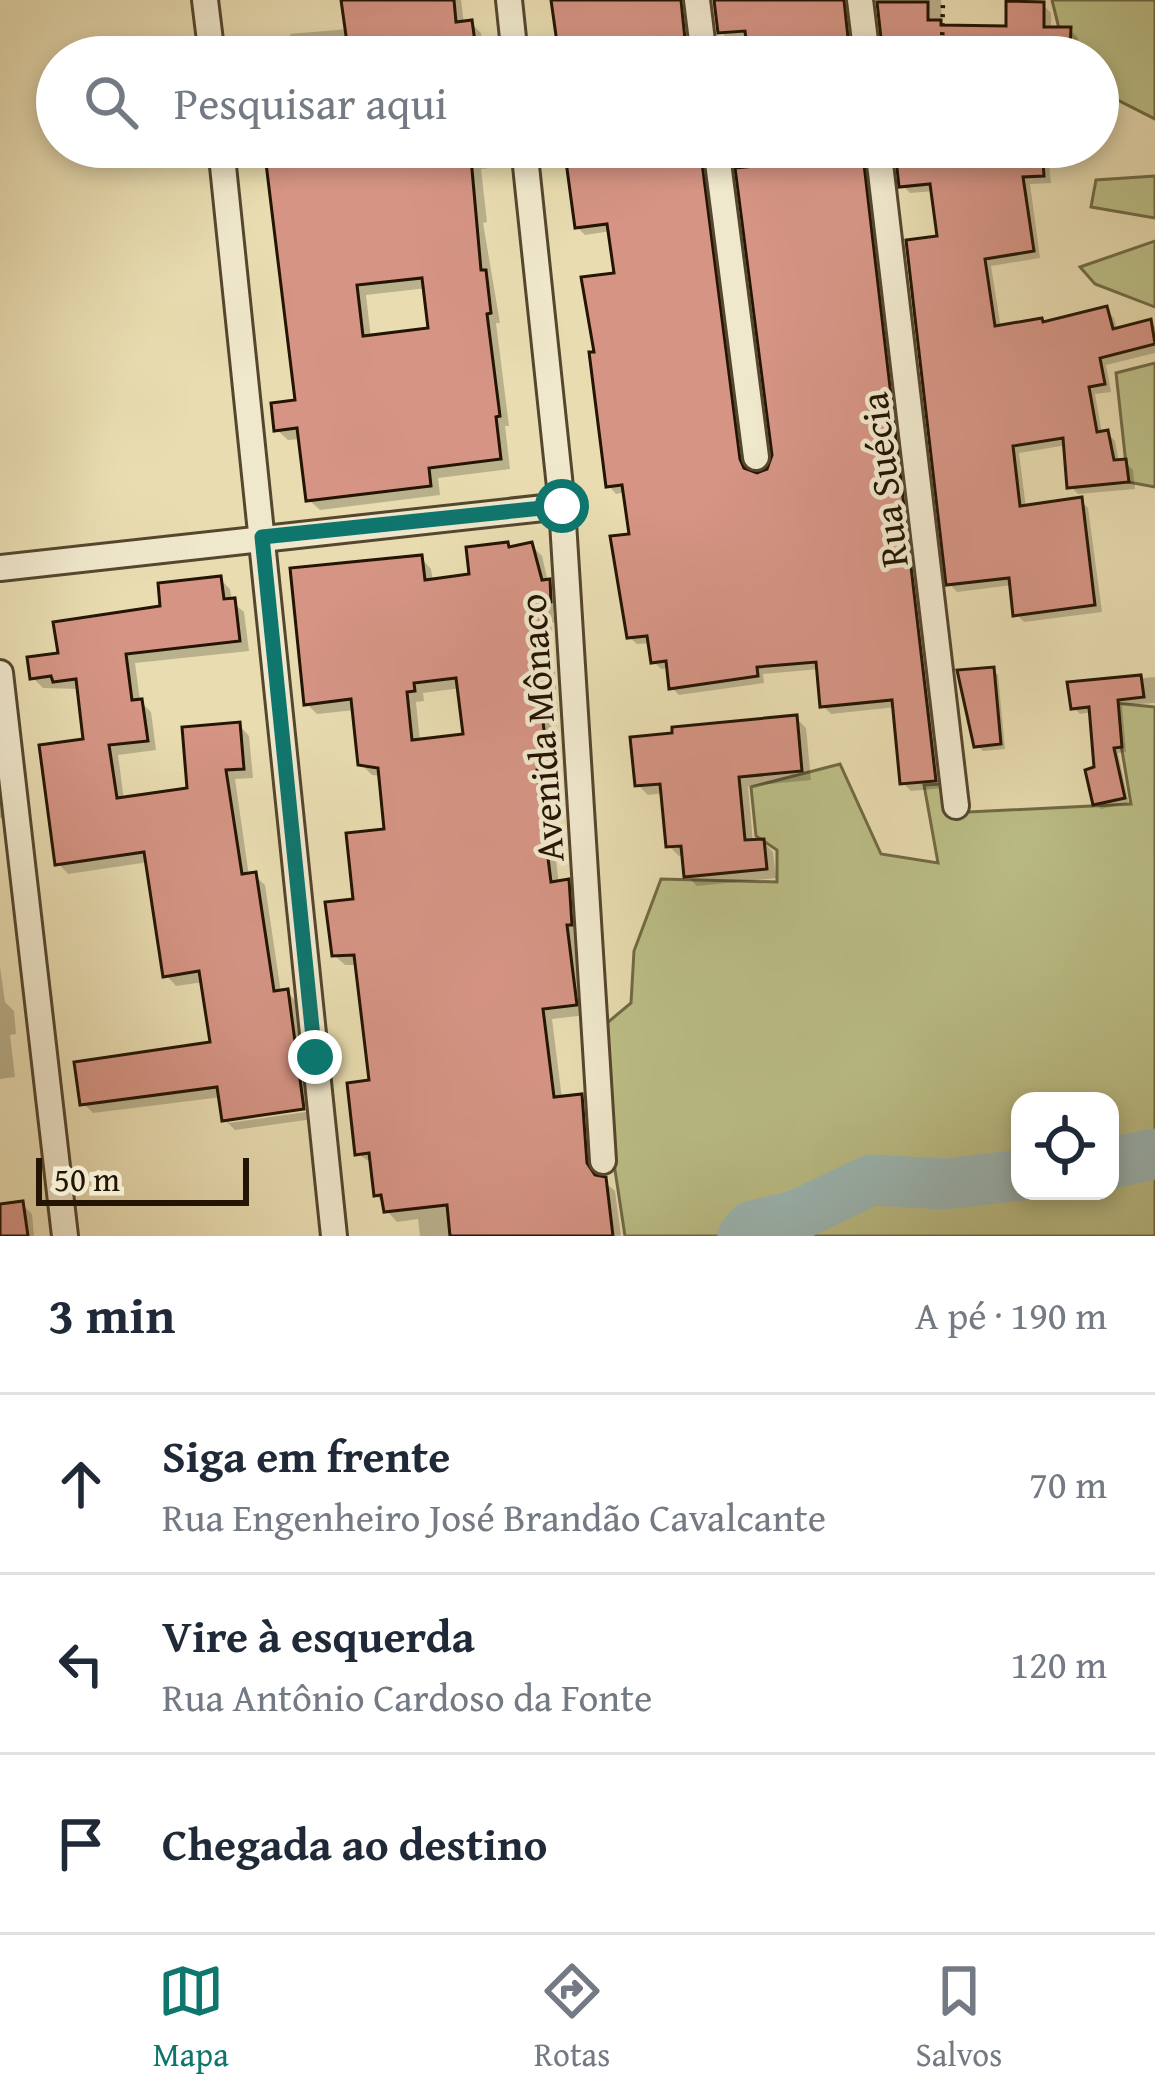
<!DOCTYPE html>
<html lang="pt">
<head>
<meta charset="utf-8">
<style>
  :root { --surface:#fff; --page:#f2f2f3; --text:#1f2937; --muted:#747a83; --line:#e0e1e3; --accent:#0f766e }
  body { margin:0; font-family:"Gentium Book Plus",serif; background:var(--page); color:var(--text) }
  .controls { position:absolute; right:36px; bottom:36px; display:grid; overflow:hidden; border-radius:24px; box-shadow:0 6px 18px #0003 }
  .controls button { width:108px; height:108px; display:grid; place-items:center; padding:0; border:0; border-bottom:3px solid var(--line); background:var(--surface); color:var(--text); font:60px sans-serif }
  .scale { position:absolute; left:36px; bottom:30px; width:213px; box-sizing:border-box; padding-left:12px; border:6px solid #241403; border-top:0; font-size:33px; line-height:42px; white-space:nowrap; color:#241403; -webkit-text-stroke:9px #f0e8cc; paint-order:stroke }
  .stop { position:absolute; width:36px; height:36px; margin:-27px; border:9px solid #0f766e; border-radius:50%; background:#fff }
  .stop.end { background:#0f766e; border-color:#fff; box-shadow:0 3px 12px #0008 }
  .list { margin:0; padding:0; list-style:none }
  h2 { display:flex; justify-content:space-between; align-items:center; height:156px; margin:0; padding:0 48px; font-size:51px }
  h2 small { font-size:39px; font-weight:400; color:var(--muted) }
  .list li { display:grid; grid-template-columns:78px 1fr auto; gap:36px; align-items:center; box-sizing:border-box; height:180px; padding:0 48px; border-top:3px solid var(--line) }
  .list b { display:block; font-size:45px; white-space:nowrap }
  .list p { margin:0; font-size:39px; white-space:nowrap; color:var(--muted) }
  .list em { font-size:39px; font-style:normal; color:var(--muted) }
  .icon { flex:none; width:66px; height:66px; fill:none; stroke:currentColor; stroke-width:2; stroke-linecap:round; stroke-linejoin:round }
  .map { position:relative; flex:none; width:1155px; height:1236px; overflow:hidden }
  .search { position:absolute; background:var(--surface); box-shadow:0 6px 18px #0003; left:36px; right:36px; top:36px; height:132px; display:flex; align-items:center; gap:30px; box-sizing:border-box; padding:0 42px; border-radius:66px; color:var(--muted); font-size:45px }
  .sheet { height:696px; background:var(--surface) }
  nav { display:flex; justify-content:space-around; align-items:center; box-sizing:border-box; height:168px; border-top:3px solid var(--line); background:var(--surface); font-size:33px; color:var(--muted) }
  nav a { display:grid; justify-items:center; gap:6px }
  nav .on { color:var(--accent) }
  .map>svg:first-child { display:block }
  .green { fill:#bcbf87; stroke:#706a45; stroke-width:3; fill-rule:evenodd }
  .shadow { fill:#0003; fill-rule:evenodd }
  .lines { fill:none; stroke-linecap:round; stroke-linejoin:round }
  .river { stroke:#9cb9b7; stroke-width:51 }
  .building { fill:#d59484; stroke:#241403; stroke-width:3; fill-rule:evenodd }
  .street-casing { stroke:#55462e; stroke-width:30 }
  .path { stroke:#241403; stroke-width:4.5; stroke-dasharray:3 6; stroke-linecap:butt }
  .street { stroke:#f0e8cc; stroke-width:24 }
  .route { stroke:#0f766e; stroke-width:15 }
  .labels { text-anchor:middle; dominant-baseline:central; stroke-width:9; stroke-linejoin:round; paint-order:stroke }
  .street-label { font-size:39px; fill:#241403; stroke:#f0e8cc }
</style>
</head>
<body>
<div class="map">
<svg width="1155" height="1236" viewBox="0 0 1155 1236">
  <rect width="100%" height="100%" fill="#e8dcb0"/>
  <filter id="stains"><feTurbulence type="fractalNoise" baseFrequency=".00167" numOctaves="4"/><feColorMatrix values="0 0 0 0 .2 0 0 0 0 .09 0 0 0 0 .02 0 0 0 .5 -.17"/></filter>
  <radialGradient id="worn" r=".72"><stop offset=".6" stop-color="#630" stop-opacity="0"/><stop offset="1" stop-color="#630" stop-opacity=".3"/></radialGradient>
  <g class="green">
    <path d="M 1052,0 L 1155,0 L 1155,119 L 1098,90 L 1098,57 L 1066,57 Z"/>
    <path d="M 1155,176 L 1155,218 L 1091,207 L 1096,180 Z"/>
    <path d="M 1155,241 L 1155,307 L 1095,284 L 1080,267 Z"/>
    <path d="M 1155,363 L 1155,487 L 1128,482 L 1116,373 Z"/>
    <path d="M 1114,703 L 1155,707 L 1155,1236 L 625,1236 L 608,1124 L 607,1023 L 631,1003 L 634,951 L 661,879 L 777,882 L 777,850 L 756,836 L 751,787 L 840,764 L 881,854 L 938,863 L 924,785 L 943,784 L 949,813 L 1131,804 ZM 1020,1101 L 1110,1101 L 1110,1191 L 1020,1191 Z"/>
  </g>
  <g class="shadow">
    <path d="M 344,0 L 461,0 L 464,24 L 471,23 L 481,33 L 484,57 L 292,57 L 290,34 L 348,29 Z"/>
    <path d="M 554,0 L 690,0 L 693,56 L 563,57 Z"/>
    <path d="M 717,0 L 855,0 L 857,57 L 751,57 L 749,38 L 729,40 L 721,32 Z"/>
    <path d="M 878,0 L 941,0 L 942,25 L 1009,29 L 1043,5 L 1051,13 L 1051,30 L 1070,30 L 1078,38 L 1077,57 L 886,57 Z"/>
    <path d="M 267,147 L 487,147 L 489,168 L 481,169 L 487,222 L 483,223 L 500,323 L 496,323 L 509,426 L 505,426 L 510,469 L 438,478 L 440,495 L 320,510 L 309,500 L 301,439 L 288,440 L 277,430 L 298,403 ZM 427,288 L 432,331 L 371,338 L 366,295 Z"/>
    <path d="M 577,147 L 704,147 L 746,470 L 757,477 L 769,472 L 832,162 L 830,147 L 871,147 L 878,255 L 943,788 L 911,791 L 903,783 L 896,707 L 831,714 L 823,706 L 820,669 L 763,674 L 764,683 L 679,695 L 671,687 L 670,668 L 661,669 L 653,661 L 651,643 L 637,644 L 629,637 L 632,537 L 626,492 L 616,494 L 609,486 L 617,275 L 611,231 L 585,235 L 577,227 Z"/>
    <path d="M 895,147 L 1047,147 L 1051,183 L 1030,184 L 1040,258 L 991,266 L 1001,328 L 1044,324 L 1106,310 L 1114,318 L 1117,331 L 1151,322 L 1155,327 L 1155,353 L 1106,365 L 1111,392 L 1095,394 L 1102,434 L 1107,433 L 1115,441 L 1119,463 L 1125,462 L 1133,470 L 1135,489 L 1078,494 L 1070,486 L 1067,445 L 1019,453 L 1026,508 L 1080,500 L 1088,508 L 1102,612 L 1024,622 L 1016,614 L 1013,585 L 957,592 L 949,584 L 940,238 L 934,191 L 910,193 L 902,185 Z"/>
    <path d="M 507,545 L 512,549 L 531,545 L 542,556 L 548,582 L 560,593 L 561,612 L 553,613 L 555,622 L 551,623 L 558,715 L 550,716 L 558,779 L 546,780 L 559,884 L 568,883 L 578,893 L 581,934 L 576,935 L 586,1015 L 552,1019 L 562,1099 L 581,1097 L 592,1107 L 596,1175 L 615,1191 L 621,1236 L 420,1236 L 418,1219 L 397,1222 L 387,1211 L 377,1195 L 373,1164 L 358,1154 L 372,1083 L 358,965 L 345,965 L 334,955 L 388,832 L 382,776 L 372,775 L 361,764 L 355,710 L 317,714 L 307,704 L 421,558 L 431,569 L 433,582 L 473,577 ZM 461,688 L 467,737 L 420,742 L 416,702 L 424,701 L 423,693 Z"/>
    <path d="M 220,579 L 230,589 L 232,602 L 244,612 L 249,651 L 135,663 L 140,701 L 151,712 L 156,750 L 118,755 L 124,800 L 190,791 L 239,725 L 249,736 L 253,778 L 235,779 L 249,876 L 254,875 L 265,885 L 281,993 L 287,992 L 297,1002 L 311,1105 L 229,1117 L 229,1123 L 312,1111 L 313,1119 L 235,1130 L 225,1120 L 222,1097 L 93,1113 L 83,1103 L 214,1045 L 204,982 L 176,986 L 166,975 L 149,862 L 68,874 L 58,863 L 87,741 L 80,689 L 43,688 L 33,678 L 61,656 Z"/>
    <path d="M 993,670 L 998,675 L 1005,749 L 983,751 L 977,745 Z"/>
    <path d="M 1155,677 L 1155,703 L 1122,705 L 1126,752 L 1118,753 L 1129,803 L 1101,809 L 1095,803 L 1092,712 L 1080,714 L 1074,708 L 1071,685 Z"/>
    <path d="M 796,718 L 806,728 L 811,780 L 748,786 L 753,843 L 763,842 L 773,852 L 776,878 L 697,886 L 687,876 L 685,856 L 679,856 L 669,846 L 664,793 L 648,795 L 638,785 Z"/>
    <path d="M 0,772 L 4,818 L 0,818 Z"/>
    <path d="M 0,967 L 5,1002 L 14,1011 L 16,1034 L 10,1035 L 15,1077 L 0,1079 Z"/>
    <path d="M 22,1204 L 32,1214 L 34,1236 L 0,1236 L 0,1206 Z"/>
  </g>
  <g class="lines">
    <g class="river">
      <path d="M 1110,1163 L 1155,1154"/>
      <path d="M 743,1236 L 752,1226 L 798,1215 L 871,1180 L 945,1184 L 1020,1175"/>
    </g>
  </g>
  <g class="building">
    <path d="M 341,0 L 454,0 L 456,22 L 472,20 L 477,57 L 349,57 Z"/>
    <path d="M 551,0 L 681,0 L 686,49 L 620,57 L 559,57 Z"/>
    <path d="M 714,0 L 844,0 L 850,56 L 748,57 L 745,31 L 718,33 Z"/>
    <path d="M 1006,1 L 1044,2 L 1044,27 L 1071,27 L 1070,52 L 1010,51 L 1010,57 L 883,57 L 877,2 L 928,2 L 928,20 L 941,20 L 941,25 L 1006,26 Z"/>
    <path d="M 264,147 L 470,147 L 481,270 L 486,270 L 491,313 L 487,314 L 500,416 L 496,417 L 501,459 L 429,468 L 431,486 L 306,501 L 297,428 L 274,431 L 271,403 L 295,400 ZM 422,278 L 428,328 L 363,336 L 357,285 Z"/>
    <path d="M 591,147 L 700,147 L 740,459 L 744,468 L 757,473 L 767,469 L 772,455 L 735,168 L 830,159 L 829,147 L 862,147 L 936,781 L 900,784 L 892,700 L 820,707 L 816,662 L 757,667 L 758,676 L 669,689 L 666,661 L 651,663 L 647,636 L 627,638 L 610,536 L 629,534 L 622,485 L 606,487 L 589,352 L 594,352 L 581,277 L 614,273 L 607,224 L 575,228 L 565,154 Z"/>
    <path d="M 919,147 L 1042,148 L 1044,176 L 1023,177 L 1034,251 L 985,259 L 995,326 L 1042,318 L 1043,322 L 1107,306 L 1113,329 L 1151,319 L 1155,344 L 1100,358 L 1105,384 L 1089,387 L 1097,432 L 1108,430 L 1114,460 L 1126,459 L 1129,482 L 1067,488 L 1063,438 L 1013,446 L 1020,506 L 1082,497 L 1095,605 L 1013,616 L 1009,578 L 946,585 L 906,240 L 937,236 L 930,184 L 899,187 L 896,159 L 920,157 Z"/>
    <path d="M 508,542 L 509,547 L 532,542 L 542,580 L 550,579 L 551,602 L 544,603 L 546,612 L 542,613 L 549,706 L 541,706 L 549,769 L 537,770 L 551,882 L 569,879 L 572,925 L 567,925 L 577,1005 L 543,1009 L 554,1097 L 582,1094 L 587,1163 L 595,1175 L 606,1177 L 613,1236 L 450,1236 L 447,1205 L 384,1212 L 381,1195 L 374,1196 L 369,1153 L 355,1155 L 347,1083 L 369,1080 L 354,955 L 332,956 L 325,902 L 353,899 L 346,833 L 384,829 L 378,768 L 358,765 L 351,699 L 304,705 L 290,568 L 422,555 L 425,580 L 469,574 L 466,547 ZM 456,678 L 463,734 L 412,740 L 407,692 L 415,691 L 414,683 Z"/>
    <path d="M 221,576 L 224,599 L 235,598 L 240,641 L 126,654 L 132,700 L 142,699 L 148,741 L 109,745 L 117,798 L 187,788 L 182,727 L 240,722 L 244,769 L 226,770 L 242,874 L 256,872 L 274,991 L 288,989 L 304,1109 L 222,1121 L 217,1087 L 80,1105 L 74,1062 L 210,1042 L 199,971 L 163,977 L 144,852 L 55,865 L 39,745 L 83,739 L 76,679 L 53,682 L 51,676 L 30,679 L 27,657 L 58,653 L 53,622 L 160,606 L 158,583 Z"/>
    <path d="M 994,667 L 1001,744 L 974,747 L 957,670 Z"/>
    <path d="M 1141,675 L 1144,697 L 1118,700 L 1122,747 L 1114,748 L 1125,798 L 1093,805 L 1085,770 L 1094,767 L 1089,707 L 1071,709 L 1067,682 Z"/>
    <path d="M 797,715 L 802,771 L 739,777 L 745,840 L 764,839 L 767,869 L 684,877 L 681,846 L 666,847 L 660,784 L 635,786 L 630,737 L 672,733 L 672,727 Z"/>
    <path d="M 23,1201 L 28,1236 L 0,1236 L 0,1204 Z"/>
  </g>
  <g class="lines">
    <g class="street-casing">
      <g id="street">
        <path d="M 205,0 L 212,57"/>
        <path d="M 509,0 L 515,57"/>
        <path d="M 697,0 L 704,57"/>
        <path d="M 860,0 L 867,57"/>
        <path d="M 221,147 L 334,1236"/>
        <path d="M 524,147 L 562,506 L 603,1161"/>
        <path d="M 716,147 L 756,457"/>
        <path d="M 878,147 L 956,806"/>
        <path d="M 0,568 L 562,506"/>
        <path d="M 0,673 L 65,1236"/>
      </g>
    </g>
    <path class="path" d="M 890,49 L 942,46 L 943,0"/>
    <use href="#street" class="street"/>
  </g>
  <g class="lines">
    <path class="route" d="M 315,1057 L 262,537 L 562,506"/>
  </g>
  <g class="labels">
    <g class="street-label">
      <text transform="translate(883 480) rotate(-97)">Rua Suécia</text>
      <text transform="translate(540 728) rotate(-94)">Avenida Mônaco</text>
    </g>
  </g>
  <rect width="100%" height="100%" filter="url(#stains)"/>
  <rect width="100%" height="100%" fill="url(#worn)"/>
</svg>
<div class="controls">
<button><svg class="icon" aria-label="locate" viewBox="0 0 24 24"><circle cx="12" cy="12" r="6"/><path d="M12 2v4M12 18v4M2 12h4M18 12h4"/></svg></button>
</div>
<div class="scale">50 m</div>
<div class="stop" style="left:562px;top:506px"></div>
<div class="stop end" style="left:315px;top:1057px"></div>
<div class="search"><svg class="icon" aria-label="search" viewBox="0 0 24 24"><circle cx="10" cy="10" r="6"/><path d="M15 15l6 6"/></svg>Pesquisar aqui</div>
</div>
<section class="sheet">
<h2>3 min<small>A pé · 190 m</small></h2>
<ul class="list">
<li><svg class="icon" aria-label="ahead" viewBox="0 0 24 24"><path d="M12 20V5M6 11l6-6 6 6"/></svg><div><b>Siga em frente</b><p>Rua Engenheiro José Brandão Cavalcante</p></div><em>70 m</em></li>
<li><svg class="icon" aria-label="left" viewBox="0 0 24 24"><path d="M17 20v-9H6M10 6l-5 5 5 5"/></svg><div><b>Vire à esquerda</b><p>Rua Antônio Cardoso da Fonte</p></div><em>120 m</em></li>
<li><svg class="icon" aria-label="arrive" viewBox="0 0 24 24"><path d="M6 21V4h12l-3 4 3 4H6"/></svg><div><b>Chegada ao destino</b></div></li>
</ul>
</section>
<nav>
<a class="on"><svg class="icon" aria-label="map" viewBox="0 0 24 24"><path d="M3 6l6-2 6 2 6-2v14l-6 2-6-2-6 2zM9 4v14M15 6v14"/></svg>Mapa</a>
<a><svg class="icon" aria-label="directions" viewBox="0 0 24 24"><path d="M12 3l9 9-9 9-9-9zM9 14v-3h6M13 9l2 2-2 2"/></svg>Rotas</a>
<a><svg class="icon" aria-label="saved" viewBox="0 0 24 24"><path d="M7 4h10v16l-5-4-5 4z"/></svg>Salvos</a>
</nav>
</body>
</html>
